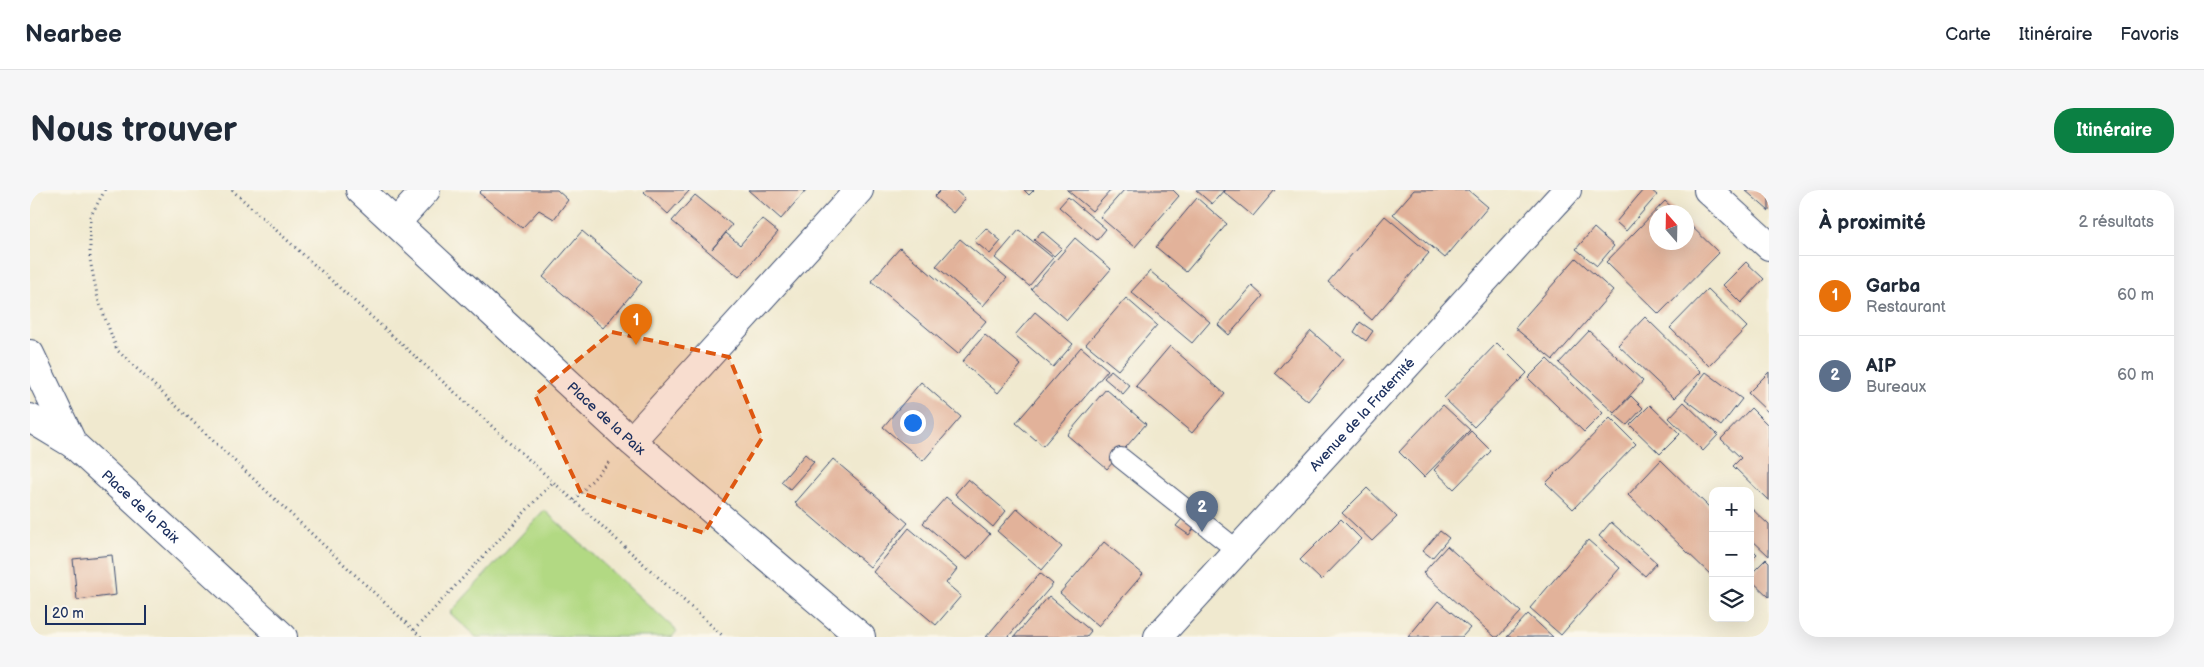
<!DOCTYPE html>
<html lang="fr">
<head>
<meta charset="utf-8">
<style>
  :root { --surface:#fff; --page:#f6f6f7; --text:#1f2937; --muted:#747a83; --line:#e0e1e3; --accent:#0b8043 }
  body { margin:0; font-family:"Balsamiq Sans",sans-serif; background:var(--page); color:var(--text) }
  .controls { position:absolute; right:15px; bottom:15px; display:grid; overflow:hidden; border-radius:10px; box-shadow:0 5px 20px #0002 }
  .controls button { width:45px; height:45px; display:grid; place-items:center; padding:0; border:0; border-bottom:1px solid var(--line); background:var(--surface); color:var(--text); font:25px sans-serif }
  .compass { position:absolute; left:1619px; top:15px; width:45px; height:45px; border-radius:50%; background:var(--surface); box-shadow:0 5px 20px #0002; rotate:340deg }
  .scale { position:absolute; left:15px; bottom:12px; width:101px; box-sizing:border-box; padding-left:5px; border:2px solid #1b2f5e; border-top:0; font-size:14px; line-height:18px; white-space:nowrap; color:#1b2f5e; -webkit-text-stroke:4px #fbf7ec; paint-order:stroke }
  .you { position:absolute; left:882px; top:232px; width:18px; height:18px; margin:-12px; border:4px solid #fff; border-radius:50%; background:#1a73e8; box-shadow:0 0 0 8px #1a73e833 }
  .badge { display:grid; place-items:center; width:32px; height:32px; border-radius:50%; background:var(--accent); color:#fff; font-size:16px; font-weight:700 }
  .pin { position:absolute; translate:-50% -41px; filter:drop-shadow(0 1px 2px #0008) }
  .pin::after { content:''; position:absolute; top:26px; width:18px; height:15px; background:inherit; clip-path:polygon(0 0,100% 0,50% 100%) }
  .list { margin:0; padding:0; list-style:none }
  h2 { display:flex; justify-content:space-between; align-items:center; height:65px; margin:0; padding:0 20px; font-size:21px }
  h2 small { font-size:16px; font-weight:400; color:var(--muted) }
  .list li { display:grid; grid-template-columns:32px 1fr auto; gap:15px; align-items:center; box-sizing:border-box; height:80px; padding:0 20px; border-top:1px solid var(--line) }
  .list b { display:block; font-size:19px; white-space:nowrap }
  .list p { margin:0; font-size:16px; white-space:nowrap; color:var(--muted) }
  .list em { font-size:16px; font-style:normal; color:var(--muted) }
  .icon { flex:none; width:28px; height:28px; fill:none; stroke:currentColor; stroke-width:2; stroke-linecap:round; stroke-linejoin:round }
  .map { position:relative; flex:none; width:1739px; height:447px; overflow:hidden; border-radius:20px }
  header { display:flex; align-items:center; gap:30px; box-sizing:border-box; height:70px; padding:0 25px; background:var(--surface); border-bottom:1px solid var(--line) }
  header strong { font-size:24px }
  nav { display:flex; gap:28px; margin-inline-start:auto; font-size:18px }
  .intro { display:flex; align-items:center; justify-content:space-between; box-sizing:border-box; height:120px; padding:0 30px }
  h1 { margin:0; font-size:35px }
  .button { padding:12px 22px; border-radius:20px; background:var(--accent); color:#fff; font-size:18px; font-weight:700 }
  main { display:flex; gap:30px; padding:0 30px }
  aside { flex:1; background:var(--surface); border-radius:20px; box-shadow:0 5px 20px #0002 }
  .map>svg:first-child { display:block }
  .green { fill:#b2d983; stroke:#668470 }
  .building { fill:#e2b29a }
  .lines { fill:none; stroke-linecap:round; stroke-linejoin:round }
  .service-casing { stroke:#3b4b6f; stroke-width:22 }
  .minor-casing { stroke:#3b4b6f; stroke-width:30 }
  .tertiary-casing { stroke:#3b4b6f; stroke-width:30 }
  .secondary-casing { stroke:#3b4b6f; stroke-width:30 }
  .path { stroke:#3b4b6f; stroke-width:3; stroke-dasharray:1 4; stroke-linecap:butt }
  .service { stroke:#fff; stroke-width:20 }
  .minor { stroke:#fff; stroke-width:28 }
  .tertiary { stroke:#fff; stroke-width:28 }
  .secondary { stroke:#fff; stroke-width:28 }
  .marked { fill:#de5710; fill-opacity:0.2; stroke:#de5710; stroke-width:4; stroke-dasharray:10 6; stroke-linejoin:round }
  .labels { text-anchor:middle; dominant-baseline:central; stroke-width:4.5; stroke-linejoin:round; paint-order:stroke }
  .street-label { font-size:14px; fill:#1b2f5e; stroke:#fbf7ec }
</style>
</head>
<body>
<header>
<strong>Nearbee</strong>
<nav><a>Carte</a><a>Itinéraire</a><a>Favoris</a></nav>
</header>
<div class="intro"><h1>Nous trouver</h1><a class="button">Itinéraire</a></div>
<main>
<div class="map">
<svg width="1739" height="447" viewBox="0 0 1739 447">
  <rect width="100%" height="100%" fill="#fbf7ec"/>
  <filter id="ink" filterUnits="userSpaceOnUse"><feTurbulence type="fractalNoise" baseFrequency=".02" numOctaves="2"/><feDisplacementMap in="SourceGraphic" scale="10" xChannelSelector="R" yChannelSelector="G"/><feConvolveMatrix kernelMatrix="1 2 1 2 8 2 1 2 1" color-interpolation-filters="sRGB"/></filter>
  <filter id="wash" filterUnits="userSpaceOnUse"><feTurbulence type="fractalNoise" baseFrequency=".0096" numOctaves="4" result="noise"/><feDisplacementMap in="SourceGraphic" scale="20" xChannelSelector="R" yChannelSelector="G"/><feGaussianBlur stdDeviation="1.12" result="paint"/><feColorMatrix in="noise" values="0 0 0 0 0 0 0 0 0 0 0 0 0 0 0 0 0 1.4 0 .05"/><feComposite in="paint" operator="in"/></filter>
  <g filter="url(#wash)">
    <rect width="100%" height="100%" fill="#f0e9cf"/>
    <path class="green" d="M 514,320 L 647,441 L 642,447 L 446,447 L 420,423 Z"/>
    <g id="blocks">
      <g class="building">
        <path d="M 452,0 L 527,0 L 538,10 L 524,29 L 509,20 L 492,38 L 449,3 Z"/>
        <path d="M 616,0 L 660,0 L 638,24 L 614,2 Z"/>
        <path d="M 718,0 L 776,0 L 751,29 Z"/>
        <path d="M 911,0 L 925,0 L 935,9 L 923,23 L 904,7 Z"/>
        <path d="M 994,0 L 1004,0 L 999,5 Z"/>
        <path d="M 1037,0 L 1081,0 L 1062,21 Z"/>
        <path d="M 1094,0 L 1143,0 L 1149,6 L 1105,57 L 1070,27 Z"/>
        <path d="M 1166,0 L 1194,0 L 1182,14 Z"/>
        <path d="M 1196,0 L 1245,0 L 1223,26 L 1194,2 Z"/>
        <path d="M 1384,0 L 1438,0 L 1458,17 L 1415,68 L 1363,24 Z"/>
        <path d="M 1613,0 L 1621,0 L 1627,5 L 1596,41 L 1586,32 Z"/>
        <path d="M 1715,0 L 1739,0 L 1739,21 Z"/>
        <path d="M 665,5 L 702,35 L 682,59 L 696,43 L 710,55 L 732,29 L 748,42 L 709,87 L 642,31 Z"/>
        <path d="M 1038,7 L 1076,39 L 1067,50 L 1029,17 Z"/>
        <path d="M 1167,8 L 1197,34 L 1156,82 L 1126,57 Z"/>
        <path d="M 1635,11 L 1647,22 L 1626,22 L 1626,52 L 1656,52 L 1656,31 L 1689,63 L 1629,124 L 1576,72 Z"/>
        <path d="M 1355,26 L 1399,63 L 1342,130 L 1298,92 Z"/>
        <path d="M 956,38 L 971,51 L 960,64 L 944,51 Z"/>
        <path d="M 1564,38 L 1584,56 L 1567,76 L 1546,59 Z"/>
        <path d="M 989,40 L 1023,68 L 999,96 L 965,68 Z"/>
        <path d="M 552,41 L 612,92 L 573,138 L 513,87 Z"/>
        <path d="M 1012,41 L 1032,58 L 1024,66 L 1004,50 Z"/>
        <path d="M 1045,48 L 1081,79 L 1037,130 L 1001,99 Z"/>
        <path d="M 930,49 L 977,88 L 953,116 L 906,76 Z"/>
        <path d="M 870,58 L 956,131 L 928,164 L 841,91 Z"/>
        <path d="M 1546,68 L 1583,101 L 1523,170 L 1485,138 Z"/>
        <path d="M 1716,72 L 1734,89 L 1711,113 L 1693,95 Z"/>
        <path d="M 1120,81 L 1180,132 L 1162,153 L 1101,102 Z"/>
        <path d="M 1222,96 L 1233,106 L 1199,145 L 1188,135 Z"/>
        <path d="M 1678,99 L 1717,137 L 1679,176 L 1640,138 Z"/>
        <path d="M 1096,108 L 1127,135 L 1088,180 L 1056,154 Z"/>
        <path d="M 1005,122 L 1043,154 L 1023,177 L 985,145 Z"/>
        <path d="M 1615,127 L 1671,182 L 1644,208 L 1588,155 Z"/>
        <path d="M 1330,132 L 1343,141 L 1336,151 L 1324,142 Z"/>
        <path d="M 1281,141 L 1313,169 L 1278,211 L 1245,183 Z"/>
        <path d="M 1559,141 L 1613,191 L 1584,223 L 1529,173 Z"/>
        <path d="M 955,145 L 991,175 L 968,203 L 932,172 Z"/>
        <path d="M 1467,153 L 1497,183 L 1444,237 L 1414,208 Z"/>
        <path d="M 1140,156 L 1195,204 L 1162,243 L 1106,196 Z"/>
        <path d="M 1051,157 L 1078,180 L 1013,256 L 986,233 Z"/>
        <path d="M 1517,169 L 1573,223 L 1554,242 L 1498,188 Z"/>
        <path d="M 1081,180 L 1100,196 L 1093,204 L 1074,188 Z"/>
        <path d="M 1676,182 L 1712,209 L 1691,236 L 1655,209 Z"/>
        <path d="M 1739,182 L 1739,223 L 1718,203 Z"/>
        <path d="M 891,192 L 931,227 L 893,271 L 853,237 Z"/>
        <path d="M 1076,199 L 1116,234 L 1077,279 L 1037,245 Z"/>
        <path d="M 1601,206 L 1613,218 L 1597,235 L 1584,224 Z"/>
        <path d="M 1654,212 L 1688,245 L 1673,261 L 1639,228 Z"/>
        <path d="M 1413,215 L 1440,240 L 1394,287 L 1369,262 Z"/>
        <path d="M 1620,215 L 1650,244 L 1630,264 L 1600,235 Z"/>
        <path d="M 1721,218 L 1739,236 L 1739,311 L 1703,276 L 1711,268 L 1691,249 Z"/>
        <path d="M 1580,228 L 1606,254 L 1543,319 L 1516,293 Z"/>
        <path d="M 1441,241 L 1461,261 L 1424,299 L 1404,280 Z"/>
        <path d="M 775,264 L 784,272 L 760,299 L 751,292 Z"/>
        <path d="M 803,269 L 878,333 L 840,377 L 765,313 Z"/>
        <path d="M 1631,270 L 1683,321 L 1683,387 L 1598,305 Z"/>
        <path d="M 938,289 L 976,321 L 963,337 L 925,304 Z"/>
        <path d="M 1337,298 L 1367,327 L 1342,351 L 1312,323 Z"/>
        <path d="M 916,307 L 960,344 L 937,370 L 893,333 Z"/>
        <path d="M 1720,317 L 1739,335 L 1739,366 L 1720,348 Z"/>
        <path d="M 987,318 L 1032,357 L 1012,380 L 967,341 Z"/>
        <path d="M 1157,323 L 1169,332 L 1159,345 L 1146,336 Z"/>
        <path d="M 1311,329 L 1331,349 L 1291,390 L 1270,370 Z"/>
        <path d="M 1581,332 L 1627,373 L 1615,386 L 1569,346 Z"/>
        <path d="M 879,338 L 927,379 L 916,393 L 931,406 L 906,435 L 843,382 Z"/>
        <path d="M 1410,341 L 1419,348 L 1402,368 L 1393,361 Z"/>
        <path d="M 1558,350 L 1590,378 L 1531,445 L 1500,418 Z"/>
        <path d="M 1074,352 L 1113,384 L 1068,436 L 1030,403 Z"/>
        <path d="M 1417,356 L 1491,422 L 1468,447 L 1465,447 L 1393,383 Z"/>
        <path d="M 1720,357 L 1727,364 L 1720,371 Z"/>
        <path d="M 82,365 L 86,405 L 47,410 L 43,369 Z"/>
        <path d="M 1736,369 L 1739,372 L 1739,407 L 1720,389 L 1720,385 Z"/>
        <path d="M 1010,383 L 1023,394 L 978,447 L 956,447 Z"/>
        <path d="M 1019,406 L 1061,441 L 1056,447 L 984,447 Z"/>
        <path d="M 1408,411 L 1440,438 L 1432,447 L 1378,447 Z"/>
        <path d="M 1498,424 L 1523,447 L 1477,447 Z"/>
      </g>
    </g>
  </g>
  <g filter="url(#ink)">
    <use href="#blocks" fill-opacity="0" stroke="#3b4b6f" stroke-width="1"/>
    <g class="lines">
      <g class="service-casing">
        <path id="service" d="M 1091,268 L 1207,360"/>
      </g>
      <g class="minor-casing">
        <g id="minor">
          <path d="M 1678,0 L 1739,56"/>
          <path d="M 366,33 L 396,0"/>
          <path d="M 601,251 L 829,0"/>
        </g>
      </g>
      <g class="tertiary-casing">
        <path id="tertiary" d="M 0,228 L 43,254"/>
      </g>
      <g class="secondary-casing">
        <g id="secondary">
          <path id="s1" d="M 330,0 L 601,251 L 831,447"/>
          <path id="s2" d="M 0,164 L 43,254 L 253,447"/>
          <path id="s3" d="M 1128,447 L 1537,0"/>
        </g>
      </g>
      <g class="path">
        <path d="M 75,0 L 60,27 L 60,70 L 68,109 L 87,160 L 391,447"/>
        <path d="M 202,0 L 694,447"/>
        <path d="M 544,310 L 579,272"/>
        <path d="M 384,440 L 523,292"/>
      </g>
      <use href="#service" class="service"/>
      <use href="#minor" class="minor"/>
      <use href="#tertiary" class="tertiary"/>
      <use href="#secondary" class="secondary"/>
    </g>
  </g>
  <path class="marked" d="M 582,142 L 699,167 L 732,248 L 674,343 L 551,303 L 505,205 Z"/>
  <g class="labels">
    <g class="street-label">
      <text stroke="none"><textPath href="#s3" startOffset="302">Avenue de la Fraternité</textPath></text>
      <text stroke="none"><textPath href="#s1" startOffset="336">Place de la Paix</textPath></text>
      <text stroke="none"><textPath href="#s2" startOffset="192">Place de la Paix</textPath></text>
    </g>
  </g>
</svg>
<div class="controls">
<button>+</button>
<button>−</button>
<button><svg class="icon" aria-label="layers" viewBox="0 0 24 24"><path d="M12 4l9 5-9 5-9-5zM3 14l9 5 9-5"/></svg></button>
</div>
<svg class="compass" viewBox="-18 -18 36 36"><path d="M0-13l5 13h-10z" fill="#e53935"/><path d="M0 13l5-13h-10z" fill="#747a83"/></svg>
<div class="scale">20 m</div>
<div class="you"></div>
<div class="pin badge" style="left:606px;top:155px;background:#e8710a">1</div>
<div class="pin badge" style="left:1172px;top:342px;background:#5c6f8a">2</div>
</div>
<aside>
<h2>À proximité<small>2 résultats</small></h2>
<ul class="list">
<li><span class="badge" style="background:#e8710a">1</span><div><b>Garba</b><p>Restaurant</p></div><em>60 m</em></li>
<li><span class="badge" style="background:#5c6f8a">2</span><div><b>AIP</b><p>Bureaux</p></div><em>60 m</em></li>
</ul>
</aside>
</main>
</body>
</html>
